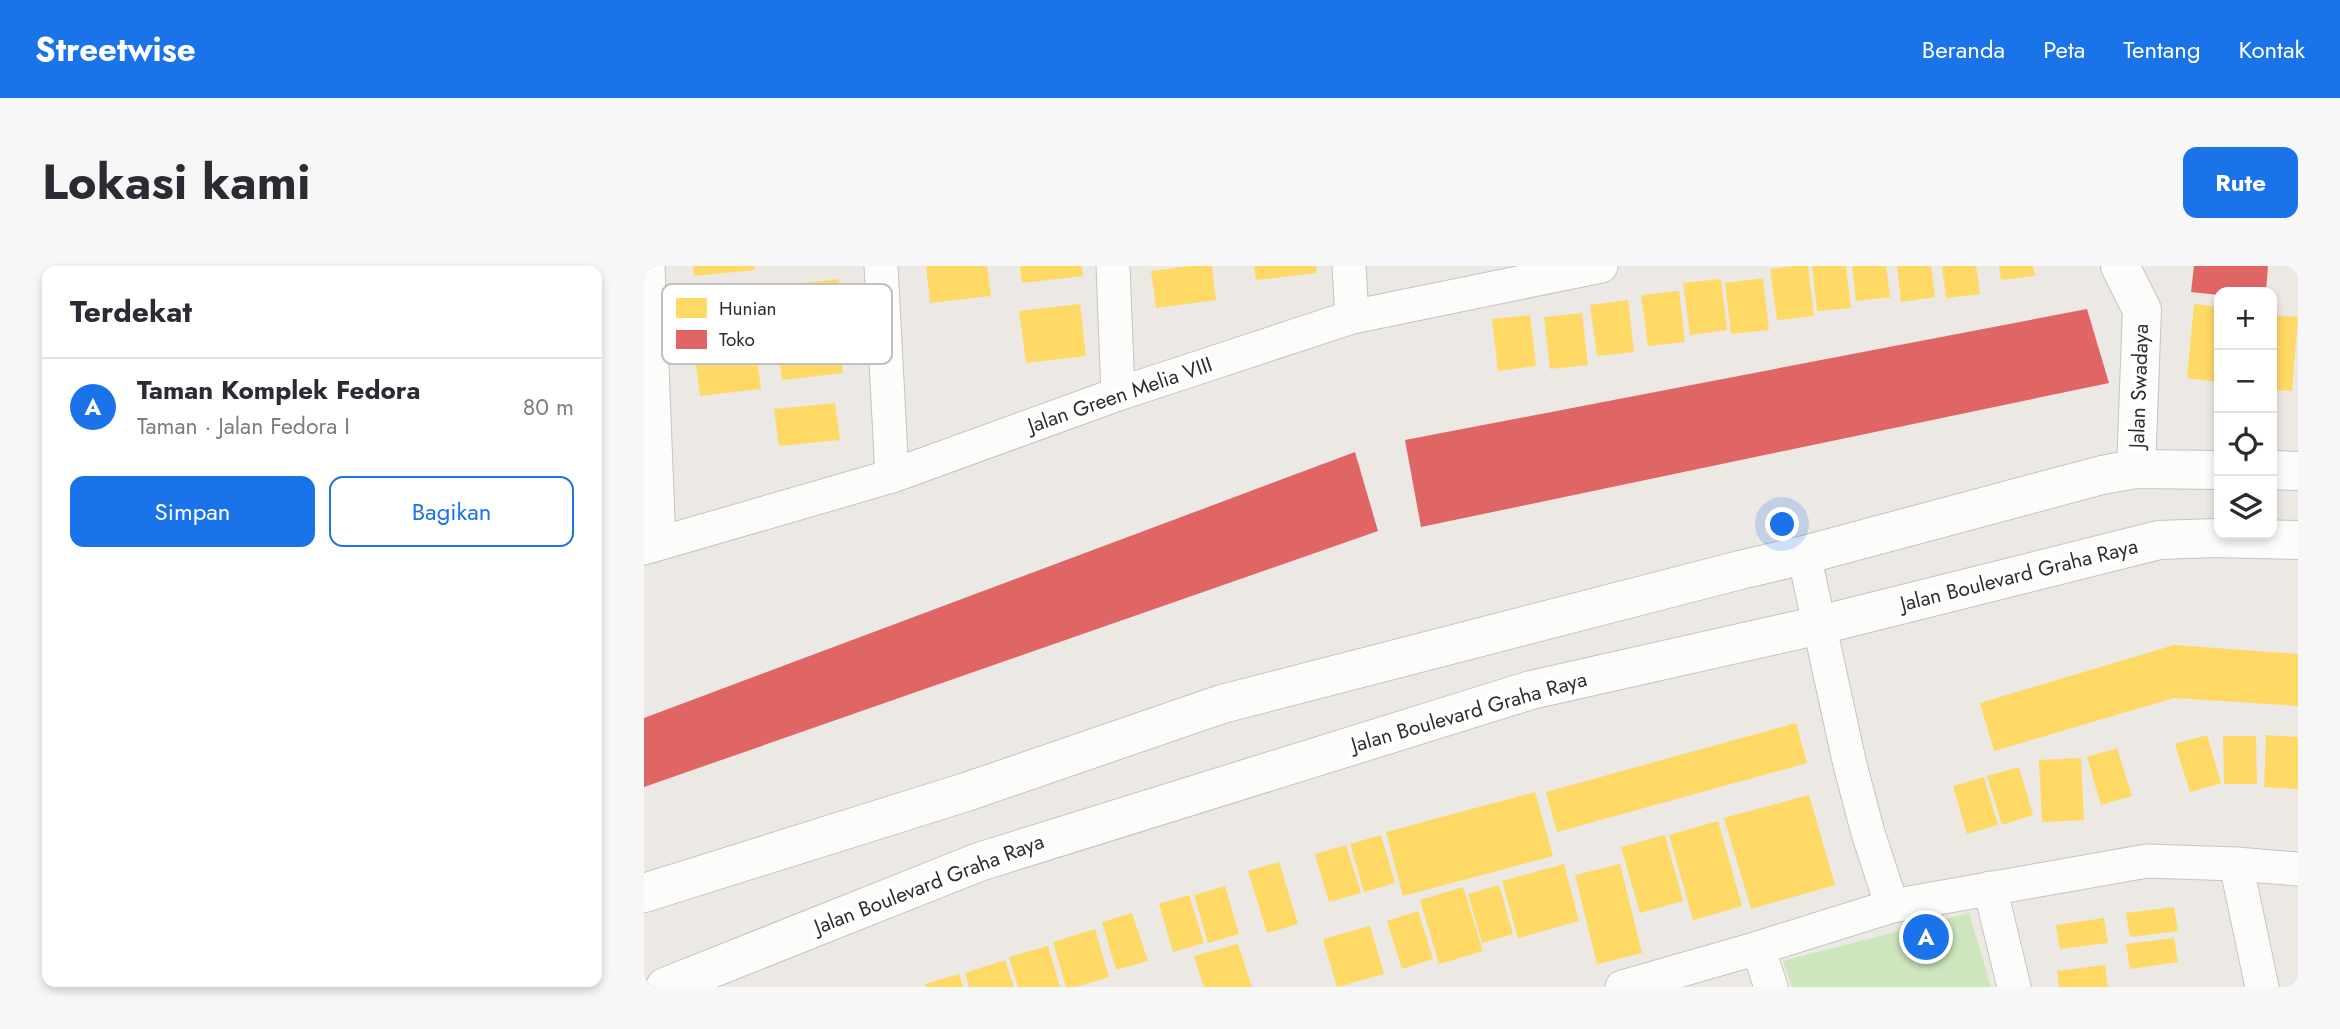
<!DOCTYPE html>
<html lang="id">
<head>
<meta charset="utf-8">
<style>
  :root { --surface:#fff; --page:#f7f7f7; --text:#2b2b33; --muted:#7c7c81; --line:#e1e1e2; --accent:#1a73e8 }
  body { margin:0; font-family:Jost,sans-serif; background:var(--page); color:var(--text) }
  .controls { position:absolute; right:21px; top:21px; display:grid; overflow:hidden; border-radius:14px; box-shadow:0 4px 10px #0003 }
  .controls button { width:63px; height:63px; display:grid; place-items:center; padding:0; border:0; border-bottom:2px solid var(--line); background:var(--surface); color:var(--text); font:35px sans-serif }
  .you { position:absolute; left:1139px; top:259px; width:24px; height:24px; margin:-18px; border:5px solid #fff; border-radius:50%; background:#1a73e8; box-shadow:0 0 0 10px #1a73e833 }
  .badge { display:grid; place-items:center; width:46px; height:46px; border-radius:50%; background:var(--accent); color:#fff; font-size:23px; font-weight:700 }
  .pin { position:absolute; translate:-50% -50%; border:4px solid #fff; box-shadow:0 2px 7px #0006 }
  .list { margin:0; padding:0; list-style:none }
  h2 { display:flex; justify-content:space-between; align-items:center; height:91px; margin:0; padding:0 28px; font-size:30px }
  h2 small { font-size:23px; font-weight:400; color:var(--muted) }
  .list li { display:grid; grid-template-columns:46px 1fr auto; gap:21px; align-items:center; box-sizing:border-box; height:98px; padding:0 28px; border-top:2px solid var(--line) }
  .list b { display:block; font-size:26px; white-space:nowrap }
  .list p { margin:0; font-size:23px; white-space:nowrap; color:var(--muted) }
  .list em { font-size:23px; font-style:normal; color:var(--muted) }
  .actions { display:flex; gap:14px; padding:21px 28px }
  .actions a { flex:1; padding:16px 0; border:2px solid var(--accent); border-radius:14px; text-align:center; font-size:24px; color:var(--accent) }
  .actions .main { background:var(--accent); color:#fff }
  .icon { flex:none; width:38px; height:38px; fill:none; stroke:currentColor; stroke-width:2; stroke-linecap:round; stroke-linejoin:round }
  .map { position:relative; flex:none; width:1654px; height:721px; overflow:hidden; border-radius:14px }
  header { display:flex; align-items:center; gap:42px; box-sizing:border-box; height:98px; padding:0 35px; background:var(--accent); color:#fff }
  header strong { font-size:33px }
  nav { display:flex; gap:38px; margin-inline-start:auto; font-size:24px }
  .intro { display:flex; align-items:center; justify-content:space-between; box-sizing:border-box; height:168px; padding:0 42px }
  h1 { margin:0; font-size:49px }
  .button { padding:18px 32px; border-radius:14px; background:var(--accent); color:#fff; font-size:24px; font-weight:700 }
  main { display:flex; gap:42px; padding:0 42px }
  aside { flex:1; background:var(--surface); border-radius:14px; box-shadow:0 4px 10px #0003 }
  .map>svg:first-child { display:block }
  .green { fill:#cee6be }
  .homes { fill:#ffd966 }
  .shops { fill:#e06666 }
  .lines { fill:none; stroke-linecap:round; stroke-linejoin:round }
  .minor-casing { stroke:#c5c4c5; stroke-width:35 }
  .tertiary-casing { stroke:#c5c4c5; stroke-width:40 }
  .secondary-casing { stroke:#c5c4c5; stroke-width:40 }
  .minor { stroke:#fcfcfb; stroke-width:33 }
  .tertiary { stroke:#fcfcfb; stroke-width:38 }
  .secondary { stroke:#fcfcfb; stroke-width:38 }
  .labels { text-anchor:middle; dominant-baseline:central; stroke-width:7; stroke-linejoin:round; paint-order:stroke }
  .street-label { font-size:21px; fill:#2e2e2e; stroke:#fff }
  .key { fill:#fff; stroke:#c0c0c0; stroke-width:2 }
  .key-label { font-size:19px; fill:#2e2e2e }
</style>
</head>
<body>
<header>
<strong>Streetwise</strong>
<nav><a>Beranda</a><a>Peta</a><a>Tentang</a><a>Kontak</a></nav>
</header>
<div class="intro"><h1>Lokasi kami</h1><a class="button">Rute</a></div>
<main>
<aside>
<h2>Terdekat<small></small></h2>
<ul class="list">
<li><span class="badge">A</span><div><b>Taman Komplek Fedora</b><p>Taman · Jalan Fedora I</p></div><em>80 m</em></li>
</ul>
<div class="actions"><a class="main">Simpan</a><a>Bagikan</a></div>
</aside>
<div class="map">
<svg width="1654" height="721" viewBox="0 0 1654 721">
  <rect width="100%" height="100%" fill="#ece8e4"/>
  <path class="green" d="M 1325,647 L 1347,721 L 1148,721 L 1139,695 Z"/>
  <g class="homes">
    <path d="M 49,0 L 110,0 L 111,4 L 50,10 Z"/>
    <path d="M 282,0 L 343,0 L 347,30 L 286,37 Z"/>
    <path d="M 376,0 L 438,0 L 439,10 L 378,17 Z"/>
    <path d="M 545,0 L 568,0 L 572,34 L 512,42 L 507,5 Z"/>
    <path d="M 610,0 L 672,0 L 673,7 L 612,14 Z"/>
    <path d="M 1148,0 L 1164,0 L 1170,50 L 1133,54 L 1126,3 Z"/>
    <path d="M 1168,0 L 1202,0 L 1207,42 L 1173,45 Z"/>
    <path d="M 1208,0 L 1242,0 L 1246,31 L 1212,35 Z"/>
    <path d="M 1253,0 L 1287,0 L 1291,31 L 1257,36 Z"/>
    <path d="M 1298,0 L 1332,0 L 1336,28 L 1302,32 Z"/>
    <path d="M 1355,0 L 1389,0 L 1391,10 L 1357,14 Z"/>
    <path d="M 1119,12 L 1125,64 L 1087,68 L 1081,17 Z"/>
    <path d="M 195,13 L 199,50 L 139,57 L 134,20 Z"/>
    <path d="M 1077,13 L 1083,64 L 1046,69 L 1039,17 Z"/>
    <path d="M 1035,25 L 1041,76 L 1004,80 L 997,29 Z"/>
    <path d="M 984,34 L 990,86 L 953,90 L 946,39 Z"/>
    <path d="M 436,38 L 442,90 L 382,97 L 375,45 Z"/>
    <path d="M 1550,38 L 1575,41 L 1575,116 L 1543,112 Z"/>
    <path d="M 938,47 L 944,99 L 906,103 L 900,51 Z"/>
    <path d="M 886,49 L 892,100 L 854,105 L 848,53 Z"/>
    <path d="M 1628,49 L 1654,51 L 1648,125 L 1628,124 Z"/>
    <path d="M 194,70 L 199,107 L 138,114 L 133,76 Z"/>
    <path d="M 112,86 L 117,123 L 56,130 L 51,92 Z"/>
    <path d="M 191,137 L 196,174 L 135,180 L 130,143 Z"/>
    <path d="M 1530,379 L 1654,388 L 1654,440 L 1530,432 L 1350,485 L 1336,437 Z"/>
    <path d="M 1152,457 L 1163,497 L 913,566 L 902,526 Z"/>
    <path d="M 1563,469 L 1577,517 L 1546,526 L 1531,478 Z"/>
    <path d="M 1622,469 L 1654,471 L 1654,523 L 1620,521 Z"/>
    <path d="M 1579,470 L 1612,470 L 1613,518 L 1580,518 Z"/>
    <path d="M 1473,482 L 1488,530 L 1457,539 L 1443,491 Z"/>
    <path d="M 1437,492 L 1440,554 L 1398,556 L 1395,494 Z"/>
    <path d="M 1375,501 L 1389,549 L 1358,559 L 1343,510 Z"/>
    <path d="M 1340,511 L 1354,559 L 1323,568 L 1309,520 Z"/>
    <path d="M 891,526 L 909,590 L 759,630 L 742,566 Z"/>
    <path d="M 1165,529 L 1191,619 L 1107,643 L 1080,552 Z"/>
    <path d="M 1074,555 L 1098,640 L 1049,654 L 1025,569 Z"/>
    <path d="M 737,569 L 751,617 L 720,626 L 706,578 Z"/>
    <path d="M 1021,569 L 1039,635 L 996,647 L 977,581 Z"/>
    <path d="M 702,579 L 717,627 L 685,636 L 671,588 Z"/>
    <path d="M 635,596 L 654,658 L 623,667 L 604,605 Z"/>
    <path d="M 920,598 L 935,655 L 874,672 L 858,615 Z"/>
    <path d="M 976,598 L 998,687 L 953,698 L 931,609 Z"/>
    <path d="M 855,619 L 869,668 L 838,677 L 824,628 Z"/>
    <path d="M 581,620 L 595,668 L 564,677 L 550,629 Z"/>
    <path d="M 819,621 L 839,685 L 795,698 L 776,634 Z"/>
    <path d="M 545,629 L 560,677 L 529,686 L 515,638 Z"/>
    <path d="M 1530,641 L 1534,665 L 1486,671 L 1482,647 Z"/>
    <path d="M 774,645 L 789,693 L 758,703 L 743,655 Z"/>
    <path d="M 488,647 L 504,695 L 472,704 L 458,656 Z"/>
    <path d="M 1460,652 L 1464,677 L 1416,683 L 1412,659 Z"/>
    <path d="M 726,660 L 740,708 L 693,721 L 679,673 Z"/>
    <path d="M 451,663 L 465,711 L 432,721 L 422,721 L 409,676 Z"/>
    <path d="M 1530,672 L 1534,696 L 1486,703 L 1482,678 Z"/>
    <path d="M 594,678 L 608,721 L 560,721 L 550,690 Z"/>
    <path d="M 404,680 L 416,721 L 374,721 L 365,691 Z"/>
    <path d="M 361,694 L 370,721 L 325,721 L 321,707 Z"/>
    <path d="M 1461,699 L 1464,721 L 1415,721 L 1413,705 Z"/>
    <path d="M 315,708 L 319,721 L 282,721 L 281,718 Z"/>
  </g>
  <g class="shops">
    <path d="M 1550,0 L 1624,0 L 1622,26 L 1575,26 L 1575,29 L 1547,26 Z"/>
    <path d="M 1443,43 L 1465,117 L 777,261 L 761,174 Z"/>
    <path d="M 711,186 L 734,265 L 0,521 L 0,452 Z"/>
  </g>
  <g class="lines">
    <g class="minor-casing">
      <g id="minor">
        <path d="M 4,0 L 15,277"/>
        <path d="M 237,0 L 248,210"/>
        <path d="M 469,0 L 474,128"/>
        <path d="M 705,0 L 708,51"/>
        <path d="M 0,282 L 248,210 L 474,128 L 708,51 L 957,0"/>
        <path d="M 1160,289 L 1206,499 L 1224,567 L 1248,640"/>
        <path d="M 1592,598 L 1618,721"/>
        <path d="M 1346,622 L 1370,721"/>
        <path d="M 1114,682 L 1127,721"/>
        <path d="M 978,721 L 1114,682 L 1248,640 L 1503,595 L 1592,598 L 1654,603"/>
      </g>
    </g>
    <g class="tertiary-casing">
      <path id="tertiary" d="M 1476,0 L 1498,44 L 1492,203"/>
    </g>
    <g class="secondary-casing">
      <g id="secondary">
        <path d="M 1628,204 L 1654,205"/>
        <path d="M 0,627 L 322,526 L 578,438 L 1096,304 L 1160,289 L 1458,209 L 1492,203 L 1575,204"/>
        <path d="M 21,721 L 335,596 L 887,424 L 1176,359 L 1515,274 L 1571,272 L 1654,274"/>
      </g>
    </g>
    <use href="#minor" class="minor"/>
    <use href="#tertiary" class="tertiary"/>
    <use href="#secondary" class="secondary"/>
  </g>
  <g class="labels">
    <g class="street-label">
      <text transform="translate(1495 120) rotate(-88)">Jalan Swadaya</text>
      <text transform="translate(476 129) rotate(-19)">Jalan Green Melia VIII</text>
      <text transform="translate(1375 309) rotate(-14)">Jalan Boulevard Graha Raya</text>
      <text transform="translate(825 446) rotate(-16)">Jalan Boulevard Graha Raya</text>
      <text transform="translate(285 618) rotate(-21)">Jalan Boulevard Graha Raya</text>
    </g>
  </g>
  <rect x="18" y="18" width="230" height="80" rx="10" class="key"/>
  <rect x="32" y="32" width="31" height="20" fill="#ffd966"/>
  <rect x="32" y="64" width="31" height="19" fill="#e06666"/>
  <g class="key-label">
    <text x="75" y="49">Hunian</text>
    <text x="75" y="80">Toko</text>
  </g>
</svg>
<div class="controls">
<button>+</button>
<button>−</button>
<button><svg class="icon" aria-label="locate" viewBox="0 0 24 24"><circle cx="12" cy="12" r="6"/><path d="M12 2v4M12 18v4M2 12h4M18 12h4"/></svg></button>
<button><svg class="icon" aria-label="layers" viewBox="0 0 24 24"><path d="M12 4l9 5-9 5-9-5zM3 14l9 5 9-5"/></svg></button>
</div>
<div class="you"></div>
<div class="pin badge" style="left:1282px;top:671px">A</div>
</div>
</main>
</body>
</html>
